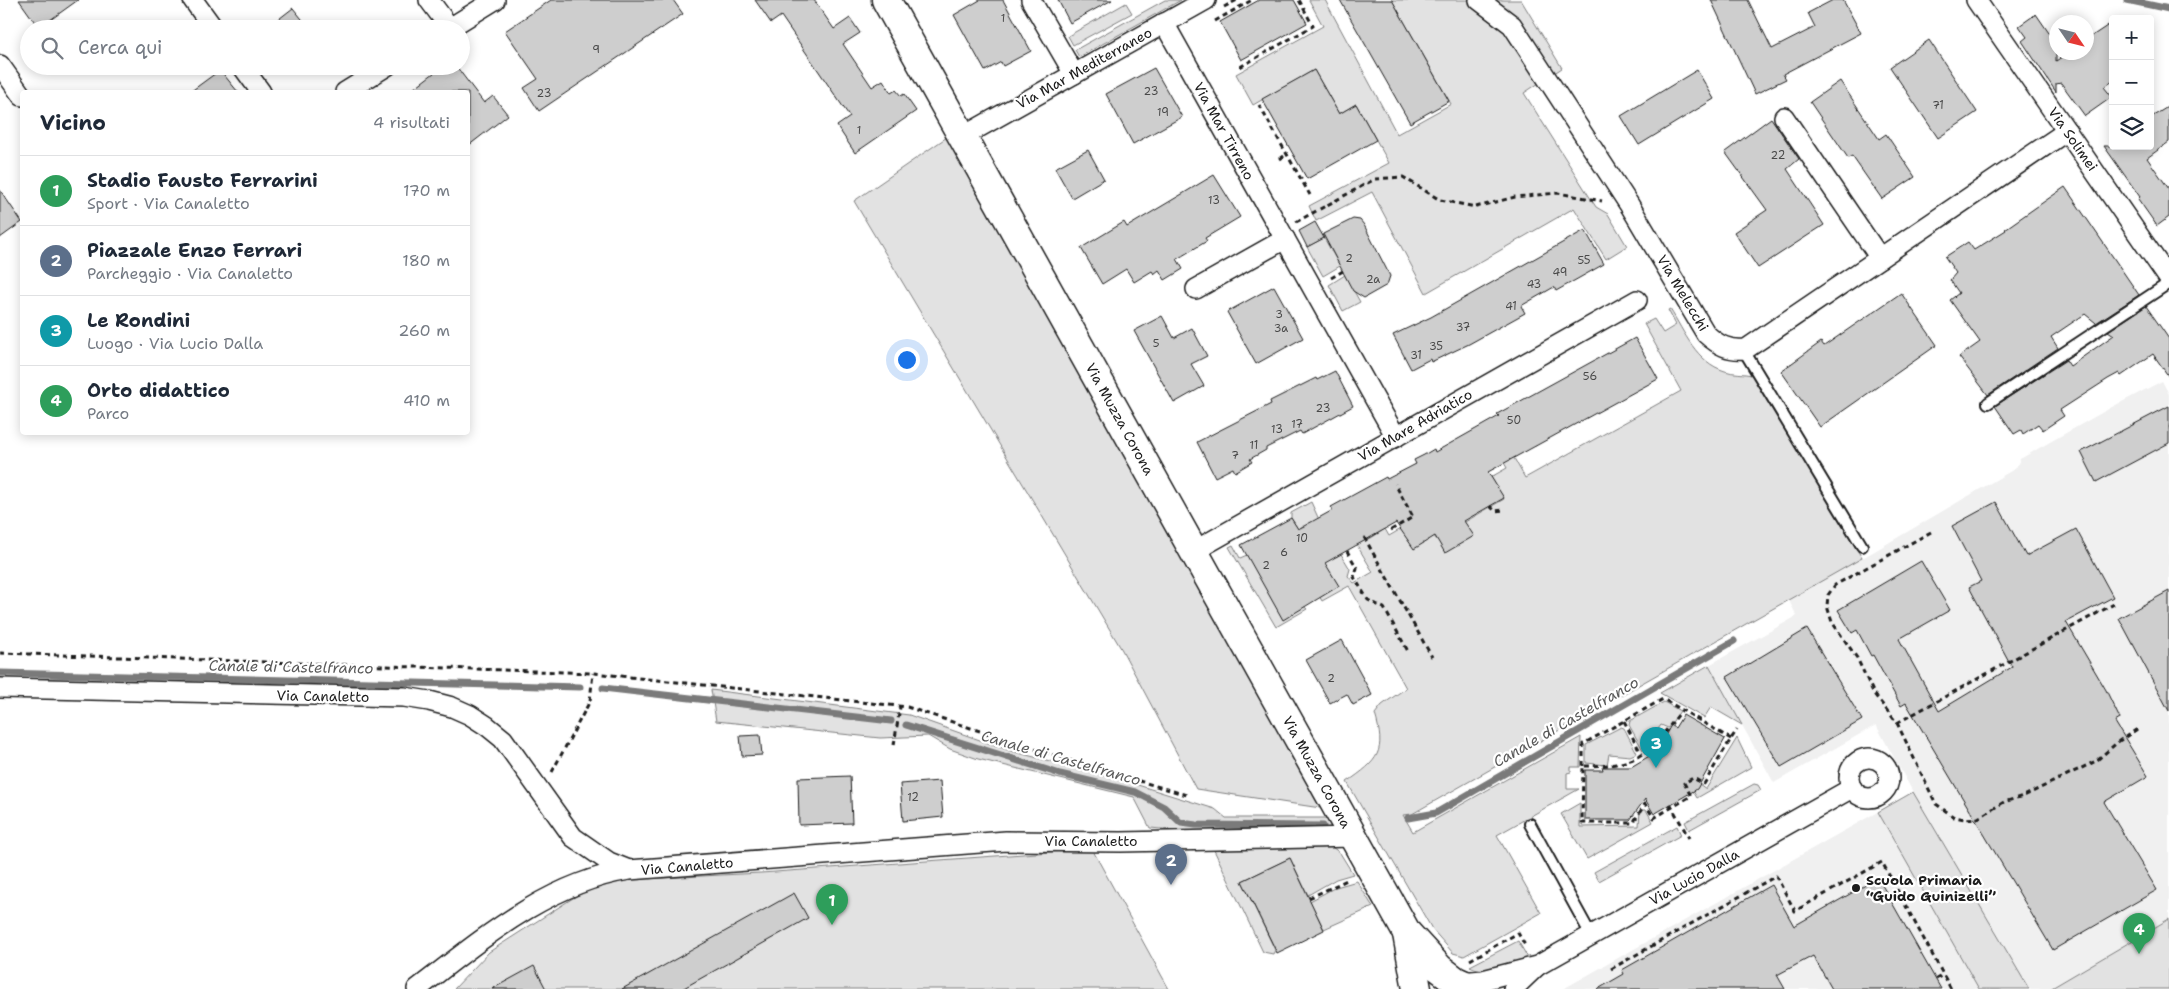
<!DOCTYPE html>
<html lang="it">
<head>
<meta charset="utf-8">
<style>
  :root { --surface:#fff; --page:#f6f6f7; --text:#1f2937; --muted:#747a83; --line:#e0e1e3; --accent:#1a73e8 }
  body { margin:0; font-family:"Shantell Sans",sans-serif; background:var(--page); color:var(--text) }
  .controls { position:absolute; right:15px; top:15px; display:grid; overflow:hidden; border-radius:5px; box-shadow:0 2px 12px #0003 }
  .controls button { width:45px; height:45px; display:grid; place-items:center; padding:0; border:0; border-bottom:1px solid var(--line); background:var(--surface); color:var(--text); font:25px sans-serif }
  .compass { position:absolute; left:2049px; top:15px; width:45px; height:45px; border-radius:50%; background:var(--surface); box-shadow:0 2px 12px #0003; rotate:125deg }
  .you { position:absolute; left:906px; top:359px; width:18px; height:18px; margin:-12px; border:4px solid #fff; border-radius:50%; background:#1a73e8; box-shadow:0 0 0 8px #1a73e833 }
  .badge { display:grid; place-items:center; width:32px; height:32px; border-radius:50%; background:var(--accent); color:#fff; font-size:16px; font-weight:700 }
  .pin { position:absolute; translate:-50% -41px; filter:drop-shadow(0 1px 2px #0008) }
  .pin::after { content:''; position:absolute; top:26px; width:18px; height:15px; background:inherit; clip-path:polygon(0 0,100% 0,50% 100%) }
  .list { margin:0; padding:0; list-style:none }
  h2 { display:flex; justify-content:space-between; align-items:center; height:65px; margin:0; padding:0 20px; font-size:21px }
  h2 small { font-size:16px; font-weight:400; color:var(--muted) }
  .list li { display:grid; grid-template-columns:32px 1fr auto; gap:15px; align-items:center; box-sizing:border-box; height:70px; padding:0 20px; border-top:1px solid var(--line) }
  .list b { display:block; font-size:19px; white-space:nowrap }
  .list p { margin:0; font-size:16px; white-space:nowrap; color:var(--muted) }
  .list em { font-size:16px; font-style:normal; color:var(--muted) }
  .icon { flex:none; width:28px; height:28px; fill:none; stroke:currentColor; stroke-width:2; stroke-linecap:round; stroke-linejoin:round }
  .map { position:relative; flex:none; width:2169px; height:989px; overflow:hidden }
  .search { position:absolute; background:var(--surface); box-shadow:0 2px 12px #0003; left:20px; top:20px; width:450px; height:55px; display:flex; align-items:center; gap:12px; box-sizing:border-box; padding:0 18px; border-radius:28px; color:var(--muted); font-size:19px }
  .panel { position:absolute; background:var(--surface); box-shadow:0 2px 12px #0003; left:20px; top:90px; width:450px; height:345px; border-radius:5px }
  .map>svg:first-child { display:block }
  .built { fill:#f0f0f0 }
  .green { fill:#e2e2e2; stroke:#7f7f7f }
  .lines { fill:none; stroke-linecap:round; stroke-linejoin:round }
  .stream { stroke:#7a7a7a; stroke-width:7 }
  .building { fill:#cecece; stroke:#1c1c1c }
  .lane-casing { stroke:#1c1c1c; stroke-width:14 }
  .street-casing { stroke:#1c1c1c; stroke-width:22 }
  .secondary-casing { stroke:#1c1c1c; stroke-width:31 }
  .path { stroke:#1c1c1c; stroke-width:3; stroke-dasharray:5 4; stroke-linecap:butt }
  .lane { stroke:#fff; stroke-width:10 }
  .street { stroke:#fff; stroke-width:19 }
  .secondary { stroke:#fff; stroke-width:28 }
  .poi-dot { fill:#1c1c1c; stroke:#fff; stroke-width:2 }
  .labels { text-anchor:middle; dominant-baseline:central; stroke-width:4.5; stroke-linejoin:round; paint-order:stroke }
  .number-label { font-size:11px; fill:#484848 }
  .street-label { font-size:14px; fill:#1c1c1c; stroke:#fff }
  .poi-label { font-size:14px; font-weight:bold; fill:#1c1c1c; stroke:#fff; text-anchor:start }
  .water-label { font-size:15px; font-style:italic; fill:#5a5a5a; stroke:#fff }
</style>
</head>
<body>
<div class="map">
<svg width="2169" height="989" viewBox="0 0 2169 989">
  <rect width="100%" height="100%" fill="#fff"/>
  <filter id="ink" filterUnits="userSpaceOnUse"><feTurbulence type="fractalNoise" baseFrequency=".02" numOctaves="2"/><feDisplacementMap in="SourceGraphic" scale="10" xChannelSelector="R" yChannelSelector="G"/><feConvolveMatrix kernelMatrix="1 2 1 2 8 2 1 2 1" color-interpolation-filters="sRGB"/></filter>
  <g filter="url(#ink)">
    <path class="built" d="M 2162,381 L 2169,394 L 2169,919 L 2050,989 L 1563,989 L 1913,792 L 1876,725 L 1774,783 L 1709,665 L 1797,616 L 1788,599 L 1873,552 L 2016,468 L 2020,459 L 2112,407 Z"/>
    <g class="green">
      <path d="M 1165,0 L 1181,0 L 1079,57 L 1075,50 Z"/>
      <path d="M 1309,0 L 1325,0 L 1397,134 L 1451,104 L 1392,0 L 1521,0 L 1562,68 L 1524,93 L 1596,207 L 1608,214 L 1627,246 L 1606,259 L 1574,208 L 1426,293 L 1372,192 L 1316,221 L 1309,206 L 1389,163 L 1356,104 L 1339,114 L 1314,70 L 1253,105 L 1236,74 L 1323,26 Z"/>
      <path d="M 1126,3 L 1132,13 L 1073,45 L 1068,36 Z"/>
      <path d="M 950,135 L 1327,809 L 1196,789 L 1122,650 L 854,201 Z"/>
      <path d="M 1324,238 L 1340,266 L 1323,276 L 1307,247 Z"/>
      <path d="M 1345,275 L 1360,302 L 1343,311 L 1329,285 Z"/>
      <path d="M 1670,309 C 1685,333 1696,362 1725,371 C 1733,374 1743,373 1752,375 L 1862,558 L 1412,814 L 1403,815 L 1413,832 L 1581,737 L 1580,767 L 1571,767 L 1571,772 L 1567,773 L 1567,789 L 1579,789 L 1497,835 L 1541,913 L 1464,956 L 1453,953 L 1432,929 L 1347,782 C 1379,760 1386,752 1375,714 L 1382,705 L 1406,688 L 1349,586 L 1322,601 L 1306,573 L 1303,526 L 1298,529 L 1291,518 L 1291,513 L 1311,502 L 1336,557 L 1341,554 L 1350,569 L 1348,576 L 1354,583 L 1373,572 L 1355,542 L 1371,538 L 1385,529 L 1389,536 L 1418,519 L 1404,485 L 1436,539 L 1504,499 L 1491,477 L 1507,468 L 1487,433 L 1493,420 L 1525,478 L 1681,391 L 1644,324 L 1654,319 L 1663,333 L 1676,325 L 1668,310 Z"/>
      <path d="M 1233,545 L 1240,558 L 1247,555 L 1307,609 L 1276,627 L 1229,547 Z"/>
      <path d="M 1709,665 L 1742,725 L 1711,707 L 1704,718 L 1660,693 Z"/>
      <path d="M 711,690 L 909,715 L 1011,751 L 1112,777 L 1186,800 L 1215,809 L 1226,818 L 1327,818 L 1332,826 L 1328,830 L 1195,832 L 1150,828 L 1134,797 L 978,759 L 950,749 L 928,736 L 880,738 L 716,721 Z"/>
      <path d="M 1664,702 L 1680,711 L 1668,728 L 1661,725 L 1643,750 L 1629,725 L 1630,721 Z"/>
      <path d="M 1621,727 L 1624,728 L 1637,753 L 1630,756 L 1609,754 L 1607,765 L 1586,763 L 1586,745 Z"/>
      <path d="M 1737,738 L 1751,767 L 1697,798 L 1689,784 L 1695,781 L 1706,789 Z"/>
      <path d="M 1754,784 L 1758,785 L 1761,790 L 1689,830 L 1685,822 Z"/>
      <path d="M 1913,792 L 2029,989 L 1979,989 L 1878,812 Z"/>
      <path d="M 1580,803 L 1580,827 L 1639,826 L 1640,810 L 1646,810 L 1653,822 L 1587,859 L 1561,814 Z"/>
      <path d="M 1677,826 L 1681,835 L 1599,881 L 1594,872 Z"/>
      <path d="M 1212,846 L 1332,847 L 1340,853 L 1353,874 L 1336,879 L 1308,895 L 1290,858 L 1242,881 L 1275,950 L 1273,954 L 1263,952 Z"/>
      <path d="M 1092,849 L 1169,989 L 454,989 L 489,952 L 573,898 L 604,881 L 761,873 Z"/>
      <path d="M 1357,881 L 1373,907 L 1324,929 L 1310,901 L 1336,887 Z"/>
      <path d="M 2169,919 L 2169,989 L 2050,989 Z"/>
      <path d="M 1518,941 L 1528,958 C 1514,964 1484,975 1470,966 Z"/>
    </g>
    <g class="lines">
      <g class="stream">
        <path d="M 2127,0 L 2169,9"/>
        <path d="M 0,673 L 580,687"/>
        <path d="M 603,688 L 891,721"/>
        <path d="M 906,725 L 1060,774 L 1135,792 L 1164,807 L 1181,823 L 1196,825 L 1323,826"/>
        <path d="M 1408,818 L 1436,813 L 1734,641"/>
      </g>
    </g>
    <g class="building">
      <path d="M 19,0 L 78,0 L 39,28 Z"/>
      <path d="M 551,0 L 673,0 L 683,14 L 539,111 L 524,88 L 538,79 L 505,31 Z"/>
      <path d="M 755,0 L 814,0 L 834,29 L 850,18 L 860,33 L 843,44 L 872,87 L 883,80 L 891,93 L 896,90 L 901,96 L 904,94 L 916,111 L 855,153 L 837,126 L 850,117 L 781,16 L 771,23 Z"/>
      <path d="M 980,0 L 1003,0 L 1031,51 L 1003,66 L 1001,62 L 985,71 L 954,15 Z"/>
      <path d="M 1058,0 L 1112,0 L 1070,23 Z"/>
      <path d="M 1259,0 L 1294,0 L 1307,23 L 1241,60 L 1220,22 Z"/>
      <path d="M 1340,0 L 1392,0 L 1449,101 L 1410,123 Z"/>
      <path d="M 1711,0 L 1748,0 L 1772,49 L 1815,27 L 1808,13 L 1833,0 L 1843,0 L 1861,33 L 1783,74 L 1786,79 L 1755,94 Z"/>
      <path d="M 293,8 L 310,29 L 266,29 Z"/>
      <path d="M 2036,14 L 2049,33 L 2056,35 L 2056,61 L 2069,52 L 2086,52 L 2086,40 L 2113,22 L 2113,81 L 2104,87 L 2112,97 L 2085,116 L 2061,83 L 2056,84 L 2056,92 L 2022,41 L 2027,37 L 2019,26 Z"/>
      <path d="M 1929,40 L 1977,112 L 1938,138 L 1890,67 Z"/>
      <path d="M 443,66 L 456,66 L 484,103 L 493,96 L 508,115 L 468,146 L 468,92 L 409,92 Z"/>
      <path d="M 1154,68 L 1182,117 L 1133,144 L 1106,94 Z"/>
      <path d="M 220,70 L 238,92 L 190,92 Z"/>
      <path d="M 1314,70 L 1339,114 L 1356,104 L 1376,140 L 1307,179 L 1262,99 Z"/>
      <path d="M 1697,70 L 1714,99 L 1639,145 L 1621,116 Z"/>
      <path d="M 1840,81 L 1879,139 L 1886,134 L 1915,177 L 1882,199 L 1852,156 L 1848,158 L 1810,102 Z"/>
      <path d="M 2169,106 L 2169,142 L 2147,158 L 2169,189 L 2169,217 L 2157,226 L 2138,199 L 2140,197 L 2104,146 L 2150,146 L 2150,118 Z"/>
      <path d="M 1771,118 L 1799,159 L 1787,169 L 1824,225 L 1758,268 L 1734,232 L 1767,210 L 1725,152 Z"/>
      <path d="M 1088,150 L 1104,179 L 1072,198 L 1055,168 Z"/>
      <path d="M 1214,175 L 1240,217 L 1205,238 L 1207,241 L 1177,259 L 1183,269 L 1165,280 L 1159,270 L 1154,274 L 1152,271 L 1134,282 L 1126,269 L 1102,284 L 1081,248 L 1124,222 L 1127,227 Z"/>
      <path d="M 2065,187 L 2139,295 L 2096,323 L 2085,314 L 2051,337 L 2058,348 L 1988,395 L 1959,357 L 1980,342 L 1950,300 L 1959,293 L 1950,280 L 1956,273 L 1945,257 L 1968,242 L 1974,250 L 2006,230 L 2005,229 Z"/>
      <path d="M 0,190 L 22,222 L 0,238 Z"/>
      <path d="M 1353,219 L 1360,220 L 1364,225 L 1390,276 L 1387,285 L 1364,298 L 1353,291 L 1323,234 Z"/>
      <path d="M 1315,222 L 1324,238 L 1307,247 L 1299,231 Z"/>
      <path d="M 1585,230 L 1604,264 L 1556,291 L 1554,287 L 1521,306 L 1525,313 L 1469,344 L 1431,362 L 1430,359 L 1411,369 L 1393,335 L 1431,317 Z"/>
      <path d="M 1274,286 L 1303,338 L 1256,364 L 1227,312 Z"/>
      <path d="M 1901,293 L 1937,345 L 1820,427 L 1781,371 L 1821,342 L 1824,346 Z"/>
      <path d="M 2146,306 L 2169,339 L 2169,377 L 2153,354 L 2121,376 L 2119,373 L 2108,379 L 2060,410 L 2064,416 L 2043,430 L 2038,424 L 2023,434 L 2021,430 L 2014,434 L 1995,406 L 2066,360 L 2070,366 L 2114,335 L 2108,331 Z"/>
      <path d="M 1162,316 L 1174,338 L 1192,328 L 1207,356 L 1191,364 L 1204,386 L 1174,403 L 1134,331 Z"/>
      <path d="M 1635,338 L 1658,379 L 1488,472 L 1504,498 L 1464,521 L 1474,536 L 1445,553 L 1435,536 L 1414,549 L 1396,523 L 1325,563 L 1339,586 L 1283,620 L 1241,545 L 1291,518 L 1298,529 L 1304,526 L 1333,510 L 1331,507 L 1386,477 L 1387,479 L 1416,464 L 1414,460 L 1424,455 L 1434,449 L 1435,452 L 1499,416 L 1497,414 Z"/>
      <path d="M 1335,371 L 1353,406 L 1302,434 L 1300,431 L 1266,448 L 1266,450 L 1250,459 L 1252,462 L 1235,472 L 1233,468 L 1215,477 L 1197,442 L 1271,404 L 1270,401 L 1316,378 L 1317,380 Z"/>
      <path d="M 2169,406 L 2169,443 L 2096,482 L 2081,452 Z"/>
      <path d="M 1996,502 L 2026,556 L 2076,529 L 2113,597 L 2066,622 L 2106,690 L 2120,719 L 2115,722 L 2148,776 L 2104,802 L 2157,890 L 2053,950 L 1906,703 L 1901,706 L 1873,655 L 1871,656 L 1857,630 L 1852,633 L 1838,610 L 1921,561 L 1950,610 L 1899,639 L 1939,711 L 2012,667 L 1969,587 L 1981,581 L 1952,526 Z"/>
      <path d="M 2169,591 L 2169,711 L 2119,618 Z"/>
      <path d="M 1807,629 L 1862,720 L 1781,767 L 1727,677 Z"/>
      <path d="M 1342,640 L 1372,695 L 1353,705 L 1347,694 L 1330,703 L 1306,660 Z"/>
      <path d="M 1683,715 L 1725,739 L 1697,789 L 1654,814 L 1645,799 L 1630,820 L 1585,820 L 1585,770 L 1603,770 L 1602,767 L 1631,767 L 1656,752 L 1671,725 L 1675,728 Z"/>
      <path d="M 760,735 L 762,755 L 742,756 L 740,736 Z"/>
      <path d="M 850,776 L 852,823 L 799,825 L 798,778 Z"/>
      <path d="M 940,781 L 943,817 L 903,821 L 900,784 Z"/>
      <path d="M 1290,858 L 1324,930 L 1277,953 L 1242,881 Z"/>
      <path d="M 1878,878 L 1941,989 L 1832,989 L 1813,956 L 1777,975 L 1785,989 L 1598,989 L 1624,974 L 1622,970 L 1771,885 L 1794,926 Z"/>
      <path d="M 794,893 L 808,918 L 682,989 L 622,989 Z"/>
      <path d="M 534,966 L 546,989 L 492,989 Z"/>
    </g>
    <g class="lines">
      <g class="lane-casing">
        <g id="lane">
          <path d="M 1743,349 L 1862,546"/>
          <path d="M 1988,403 L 2169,283"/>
          <path d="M 1530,824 L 1591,935"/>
        </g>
      </g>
      <g class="street-casing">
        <g id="street">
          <path d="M 193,0 L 214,29"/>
          <path d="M 429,0 L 450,28"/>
          <path d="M 1031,0 L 1074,74"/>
          <path d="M 1479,0 L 1512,25 L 1630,206 L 1706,334 C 1718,345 1729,351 1746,349 L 2067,131"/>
          <path d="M 1976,0 L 2169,279"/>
          <path d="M 1164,23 L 1396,437"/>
          <path d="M 448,29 L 495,0"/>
          <path d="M 0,65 L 22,96"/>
          <path d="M 242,66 L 261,92"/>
          <path d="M 345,92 L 387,66"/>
          <path d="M 1784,117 L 1880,258"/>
          <path d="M 962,137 L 1206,0"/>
          <path d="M 1196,289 L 1285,239"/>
          <path d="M 1194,551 L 1637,300"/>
          <path d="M 0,688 L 404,697 L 429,701 L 452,707 L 470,715 L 487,726 L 503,739 L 573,837 L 609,862 L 629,870"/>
          <circle cx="1869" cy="778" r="20"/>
          <path d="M 1460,982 L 1483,980 L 1537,966 L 1852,788"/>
          <path d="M 417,989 C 481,940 547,883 629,870 L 1006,841 L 1121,842 L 1354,837"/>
          <path d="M 1513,989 L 1536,967"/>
        </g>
      </g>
      <g class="secondary-casing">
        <g id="secondary">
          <path d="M 886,0 L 1407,933 L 1439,968 L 1456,981 L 1474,989"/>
          <path d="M 1407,934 L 1417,989"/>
        </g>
      </g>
      <g class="path">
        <path d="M 1224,7 L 1237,0"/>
        <path d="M 1215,21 L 1252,0"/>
        <path d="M 1240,67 L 1313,26 L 1299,0"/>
        <path d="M 1259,105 L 1310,195"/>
        <path d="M 1280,159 L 1287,154"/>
        <path d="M 1296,222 L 1375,179 L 1403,177 L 1440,200 L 1476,207 L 1515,197 L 1558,193 L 1602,201"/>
        <path d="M 1331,278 L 1343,271"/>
        <path d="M 1490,506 L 1495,511 L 1504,510"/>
        <path d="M 1391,530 L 1413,517 L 1395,484"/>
        <path d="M 1931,532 L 1835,585 L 1828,595 L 1827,606 L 1832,622 L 1857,658 L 1874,694 L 1897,723 L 1936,804 L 1954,817 L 1965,819 L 1978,818 L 2004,802 L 2026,795 L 2096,761 L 2119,741 L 2139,728"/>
        <path d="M 1364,537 L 1432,657"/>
        <path d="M 1347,551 L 1357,568 L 1354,577 L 1368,600 L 1384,608 L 1409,653"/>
        <path d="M 0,653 L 593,673 L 907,707 L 1065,759 L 1190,796"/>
        <path d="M 1624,721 L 1642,755"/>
        <path d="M 1897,723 L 2114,604"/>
        <path d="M 1731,739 L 1682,710 C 1648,754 1641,766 1583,766 L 1582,823 L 1633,823 L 1645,804 L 1654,818 L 1691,796 L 1684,783 L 1693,778 L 1704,784 L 1731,739 L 1737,730"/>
        <path d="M 894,745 L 900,707"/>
        <path d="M 1583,766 L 1583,744 L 1663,699 L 1682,710"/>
        <path d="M 552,772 L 590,701 L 593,673"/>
        <path d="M 1670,804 L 1689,838"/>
        <path d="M 1309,898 L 1349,879"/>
        <path d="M 1470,960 L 1518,933 L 1526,947"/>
        <path d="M 1611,969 L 1776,876 L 1795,911 L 1882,862 L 1951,989"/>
        <path d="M 1936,979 L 1943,975"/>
      </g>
      <use href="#lane" class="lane"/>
      <use href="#street" class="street"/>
      <use href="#secondary" class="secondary"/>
    </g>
  </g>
  <circle class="poi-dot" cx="1856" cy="888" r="5"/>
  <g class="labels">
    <g class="number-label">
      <text x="1003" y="18">1</text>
      <text x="596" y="49">9</text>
      <text x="1151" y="91">23</text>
      <text x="544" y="93">23</text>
      <text x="1938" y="105">71</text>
      <text x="1163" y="112">19</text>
      <text x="859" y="130">1</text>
      <text x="1778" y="155">22</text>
      <text x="1214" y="200">13</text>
      <text x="1349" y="258">2</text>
      <text x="1584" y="260">55</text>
      <text x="1560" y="272">49</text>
      <text x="1373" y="279">2a</text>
      <text x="1534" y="284">43</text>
      <text x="1511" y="306">41</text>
      <text x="1279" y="314">3</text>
      <text x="1463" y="327">37</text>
      <text x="1281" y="328">3a</text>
      <text x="1156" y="343">5</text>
      <text x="1436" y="346">35</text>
      <text x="1416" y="355">31</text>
      <text x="1590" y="376">56</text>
      <text x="1323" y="408">23</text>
      <text x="1514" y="420">50</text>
      <text x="1297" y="424">17</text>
      <text x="1277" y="429">13</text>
      <text x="1254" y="445">11</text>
      <text x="1235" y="455">7</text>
      <text x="1302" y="538">10</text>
      <text x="1284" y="552">6</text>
      <text x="1266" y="565">2</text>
      <text x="1331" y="678">2</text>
      <text x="913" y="797">12</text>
    </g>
    <g class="street-label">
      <text transform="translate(1084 68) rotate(-29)">Via Mar Mediterraneo</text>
      <text transform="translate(1224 131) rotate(61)">Via Mar Tirreno</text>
      <text transform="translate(2073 139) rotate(55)">Via Solimei</text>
      <text transform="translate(1683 293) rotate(59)">Via Melecchi</text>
      <text transform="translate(1120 419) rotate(61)">Via Muzza Corona</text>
      <text transform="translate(1415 425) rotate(-30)">Via Mare Adriatico</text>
      <text transform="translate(323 696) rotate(1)">Via Canaletto</text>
      <text transform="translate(1317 772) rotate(61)">Via Muzza Corona</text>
      <text x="1091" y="841">Via Canaletto</text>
      <text transform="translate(687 866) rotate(-5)">Via Canaletto</text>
      <text transform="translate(1694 877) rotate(-29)">Via Lucio Dalla</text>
    </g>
    <g class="poi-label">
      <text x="1866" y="880">Scuola Primaria<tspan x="1866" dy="16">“Guido Guinizelli”</tspan></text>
    </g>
    <g class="water-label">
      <text transform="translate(291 667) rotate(1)">Canale di Castelfranco</text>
      <text transform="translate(1566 722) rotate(-30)">Canale di Castelfranco</text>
      <text transform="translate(1061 758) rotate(16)">Canale di Castelfranco</text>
    </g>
  </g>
</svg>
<div class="controls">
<button>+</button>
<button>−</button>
<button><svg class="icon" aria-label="layers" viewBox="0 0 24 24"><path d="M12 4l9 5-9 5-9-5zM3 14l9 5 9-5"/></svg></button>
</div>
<svg class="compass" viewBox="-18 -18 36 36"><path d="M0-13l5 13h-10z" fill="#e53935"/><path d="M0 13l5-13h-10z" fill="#747a83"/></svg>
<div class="you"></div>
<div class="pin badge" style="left:832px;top:925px;background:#2e9e5b">1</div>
<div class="pin badge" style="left:1171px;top:885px;background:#5c6f8a">2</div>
<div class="pin badge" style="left:1656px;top:768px;background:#0f9aa8">3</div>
<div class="pin badge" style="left:2139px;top:954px;background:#2e9e5b">4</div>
<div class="search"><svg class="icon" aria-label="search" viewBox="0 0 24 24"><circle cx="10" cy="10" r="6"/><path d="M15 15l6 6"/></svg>Cerca qui</div>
<section class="panel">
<h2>Vicino<small>4 risultati</small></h2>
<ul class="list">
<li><span class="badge" style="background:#2e9e5b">1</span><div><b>Stadio Fausto Ferrarini</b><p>Sport · Via Canaletto</p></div><em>170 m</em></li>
<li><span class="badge" style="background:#5c6f8a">2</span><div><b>Piazzale Enzo Ferrari</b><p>Parcheggio · Via Canaletto</p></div><em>180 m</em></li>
<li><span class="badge" style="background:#0f9aa8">3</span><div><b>Le Rondini</b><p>Luogo · Via Lucio Dalla</p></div><em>260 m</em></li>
<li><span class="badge" style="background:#2e9e5b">4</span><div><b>Orto didattico</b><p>Parco</p></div><em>410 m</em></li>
</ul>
</section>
</div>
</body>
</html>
